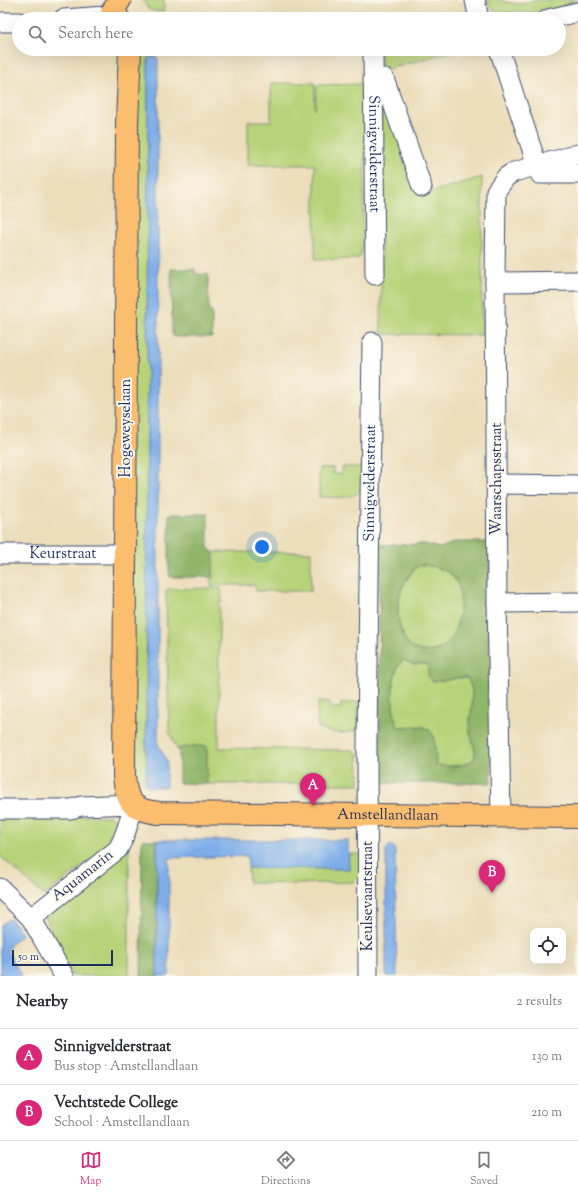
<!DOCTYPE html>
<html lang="en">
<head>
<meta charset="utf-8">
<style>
  :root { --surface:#fff; --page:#f2f2f3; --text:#2b2b33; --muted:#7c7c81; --line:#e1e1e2; --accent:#db2777 }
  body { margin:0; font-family:"Sorts Mill Goudy",serif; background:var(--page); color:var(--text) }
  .controls { position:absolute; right:12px; bottom:12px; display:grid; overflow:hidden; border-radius:8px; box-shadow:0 4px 16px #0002 }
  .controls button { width:36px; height:36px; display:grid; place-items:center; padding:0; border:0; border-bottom:1px solid var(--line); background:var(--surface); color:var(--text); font:20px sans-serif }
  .scale { position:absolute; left:12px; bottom:10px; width:101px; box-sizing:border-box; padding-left:4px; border:2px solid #1b2f5e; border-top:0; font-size:11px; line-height:14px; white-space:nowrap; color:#1b2f5e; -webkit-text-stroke:3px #fbf7ec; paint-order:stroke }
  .you { position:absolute; left:262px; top:547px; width:14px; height:14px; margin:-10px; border:3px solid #fff; border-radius:50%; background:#1a73e8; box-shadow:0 0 0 6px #1a73e833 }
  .badge { display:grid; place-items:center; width:26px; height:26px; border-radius:50%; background:var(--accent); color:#fff; font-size:13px; font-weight:700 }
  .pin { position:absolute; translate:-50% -33px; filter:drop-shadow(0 1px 2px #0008) }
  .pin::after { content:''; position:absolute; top:21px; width:14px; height:12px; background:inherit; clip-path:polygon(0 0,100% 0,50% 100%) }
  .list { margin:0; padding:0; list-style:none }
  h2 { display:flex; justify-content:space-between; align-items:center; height:52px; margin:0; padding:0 16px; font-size:17px }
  h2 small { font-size:13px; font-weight:400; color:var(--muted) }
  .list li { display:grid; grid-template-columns:26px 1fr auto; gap:12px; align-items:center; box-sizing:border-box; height:56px; padding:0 16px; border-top:1px solid var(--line) }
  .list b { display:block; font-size:15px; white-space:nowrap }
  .list p { margin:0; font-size:13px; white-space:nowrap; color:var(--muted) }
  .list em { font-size:13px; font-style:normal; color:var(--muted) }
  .icon { flex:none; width:22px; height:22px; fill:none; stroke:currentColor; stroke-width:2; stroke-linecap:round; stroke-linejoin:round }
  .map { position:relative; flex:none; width:578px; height:976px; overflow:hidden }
  .search { position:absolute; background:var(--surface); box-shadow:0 4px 16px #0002; left:12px; right:12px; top:12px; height:44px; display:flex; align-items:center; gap:10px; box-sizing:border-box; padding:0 14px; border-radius:22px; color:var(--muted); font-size:15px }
  .sheet { height:164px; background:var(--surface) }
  nav { display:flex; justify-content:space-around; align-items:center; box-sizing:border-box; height:56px; border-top:1px solid var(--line); background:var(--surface); font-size:11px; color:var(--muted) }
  nav a { display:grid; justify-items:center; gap:2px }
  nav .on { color:var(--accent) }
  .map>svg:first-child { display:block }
  .green { fill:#b7d379; stroke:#69816c }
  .forest { fill:#91b569; stroke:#567264; fill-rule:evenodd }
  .water { fill:#7eaee9; stroke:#4c6ea4 }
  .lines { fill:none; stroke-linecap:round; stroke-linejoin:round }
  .minor-casing { stroke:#3a496c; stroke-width:21 }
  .major-casing { stroke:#3a496c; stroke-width:24 }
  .minor { stroke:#fff; stroke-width:19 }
  .major { stroke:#fbbd6e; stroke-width:22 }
  .labels { text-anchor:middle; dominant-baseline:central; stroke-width:4; stroke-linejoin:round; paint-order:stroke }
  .street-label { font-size:15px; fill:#1b2f5e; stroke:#fbf7ec }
</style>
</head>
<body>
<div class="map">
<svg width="578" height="976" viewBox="0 0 578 976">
  <rect width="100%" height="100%" fill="#fbf7ec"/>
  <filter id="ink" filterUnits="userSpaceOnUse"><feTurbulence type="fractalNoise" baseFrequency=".025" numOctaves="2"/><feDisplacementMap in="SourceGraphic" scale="8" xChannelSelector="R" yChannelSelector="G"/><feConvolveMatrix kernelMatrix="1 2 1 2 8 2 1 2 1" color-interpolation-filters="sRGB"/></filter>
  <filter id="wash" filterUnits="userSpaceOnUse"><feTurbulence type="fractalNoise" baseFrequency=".012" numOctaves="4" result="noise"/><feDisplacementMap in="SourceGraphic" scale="16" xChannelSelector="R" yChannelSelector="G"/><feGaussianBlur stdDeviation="0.9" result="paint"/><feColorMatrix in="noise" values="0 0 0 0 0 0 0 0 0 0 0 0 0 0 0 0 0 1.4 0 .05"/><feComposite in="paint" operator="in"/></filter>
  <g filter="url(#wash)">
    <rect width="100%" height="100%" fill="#ecdebb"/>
    <g class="green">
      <path d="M 143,0 L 164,0 L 164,11 L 155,11 L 148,9 Z"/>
      <path d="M 486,0 L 502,0 L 505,2 L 519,4 L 534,0 L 578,0 L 578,4 L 535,13 L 495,12 Z"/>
      <path d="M 142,49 L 159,49 L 154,57 L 148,58 L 146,785 L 142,782 L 136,771 L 130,606 L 134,76 Z"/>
      <path d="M 381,49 L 461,49 L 381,71 Z"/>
      <path d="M 271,83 L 315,83 L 315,109 L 317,85 L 368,84 L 362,252 L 358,259 L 317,260 L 315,258 L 315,165 L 248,165 L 248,121 L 271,121 Z"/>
      <path d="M 381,85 L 421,195 L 482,177 L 482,335 L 381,334 Z"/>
      <path d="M 342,467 L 362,467 C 362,473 363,480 362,486 C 360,501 330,497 319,497 L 319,468 L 333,468 L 333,474 L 342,474 Z"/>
      <path d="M 211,552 L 311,552 L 311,591 L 256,591 L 255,585 L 211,585 Z"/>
      <path d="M 421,565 C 458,567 465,587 458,621 C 456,627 454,636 450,641 C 441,654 415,656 406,641 C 394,621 396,592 410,575 C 413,570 415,567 421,565 Z"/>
      <path d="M 218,588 L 221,589 L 222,602 L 219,603 L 219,748 L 353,750 L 358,754 L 359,784 L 207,784 L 193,746 L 177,749 L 169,732 L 166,591 L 169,589 Z"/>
      <path d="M 403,660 L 412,664 L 428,664 L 429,678 C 444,685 452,676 467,678 C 479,695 466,719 471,736 C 473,744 478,753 473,760 C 461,768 450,766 436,765 L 434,736 L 423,726 L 398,727 C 391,710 389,673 403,660 Z"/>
      <path d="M 318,702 L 330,702 L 330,708 L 341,708 L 341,703 L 359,702 L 360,728 C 348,736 328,734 317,726 Z"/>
      <path d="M 0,816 L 111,816 L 120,824 L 114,842 L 44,896 L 0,856 Z"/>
      <path d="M 129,845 L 129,976 L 72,976 L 45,916 Z"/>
      <path d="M 348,854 L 361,854 L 361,874 L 354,882 L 300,884 L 249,883 L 248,868 L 349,869 Z"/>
    </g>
    <g class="forest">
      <path d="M 171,269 L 195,269 L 196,274 L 208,274 L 209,310 L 212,311 L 212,337 L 178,337 L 173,336 L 172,333 Z"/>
      <path d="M 169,514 L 208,514 L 208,547 L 214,554 L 213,577 L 170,577 L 169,570 Z"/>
      <path d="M 456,542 L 490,542 L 491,783 L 380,783 L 379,545 L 424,544 L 440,548 ZM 421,565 C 458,567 465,587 458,621 C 456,627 454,636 450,641 C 441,654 415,656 406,641 C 394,620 395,592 410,575 C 413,570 415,567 421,565 ZM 403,660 L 412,664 L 427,664 L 429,678 L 432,681 C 444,683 455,676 467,678 C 479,695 466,718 471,736 C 473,744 478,753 473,760 C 461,768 450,766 436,765 C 434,727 437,726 398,727 C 391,710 389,673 403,660 Z"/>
      <path d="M 193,746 L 207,746 L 207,784 L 179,783 L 179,754 L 177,749 Z"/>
      <path d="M 142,840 L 157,840 L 157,976 L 141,976 Z"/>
    </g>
    <g class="water">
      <path d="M 148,57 L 158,58 L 158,744 L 167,762 L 166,787 L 149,787 L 146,785 Z"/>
      <path d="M 157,840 L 348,840 L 349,869 L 248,868 L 247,856 L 169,858 L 169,976 L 157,976 Z"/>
      <path d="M 389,846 L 393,846 L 395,851 L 397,976 L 386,976 L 386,850 Z"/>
      <path d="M 11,919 L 22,934 L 11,944 L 7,951 L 22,976 L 0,976 L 0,926 L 7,920 Z"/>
    </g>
  </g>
  <g filter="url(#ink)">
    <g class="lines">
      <g class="minor-casing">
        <g id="minor">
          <path d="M 475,0 L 479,19"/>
          <path d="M 63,19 L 105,16 L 112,12"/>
          <path d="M 548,19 L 578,12"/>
          <path d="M 0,22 L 19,22"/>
          <path id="s1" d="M 373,49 L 375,275"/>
          <path d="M 499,49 L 540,174 L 578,174"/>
          <path d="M 373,81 L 384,78 L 422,187"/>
          <path d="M 495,282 L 578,281"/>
          <path d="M 497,484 L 578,485"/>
          <path id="s2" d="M 0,554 L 126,554"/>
          <path d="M 497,603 L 578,602"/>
          <path d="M 0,809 L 71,809 L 81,806 L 133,804 C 130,820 126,835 118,849 L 31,918"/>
          <path d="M 501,817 L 497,603 L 495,282 L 496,191 L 506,177 L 514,172 L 578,154"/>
          <path d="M 0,888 L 31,918 L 64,976"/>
          <path id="s3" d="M 368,976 L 367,742 L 372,342"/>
        </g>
      </g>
      <g class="major-casing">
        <g id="major">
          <path d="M 119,19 L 112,12 L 120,0"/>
          <path id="s4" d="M 130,49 L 127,124 L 124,775 C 126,802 132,810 159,813 L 578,817"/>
        </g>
      </g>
      <use href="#minor" class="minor"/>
      <use href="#major" class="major"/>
    </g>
  </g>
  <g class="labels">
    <g class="street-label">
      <text stroke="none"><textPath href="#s1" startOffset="105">Sinnigvelderstraat</textPath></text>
      <text transform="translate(126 428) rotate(-90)">Hogeweyselaan</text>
      <text transform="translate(497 479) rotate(-90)">Waarschapsstraat</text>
      <text stroke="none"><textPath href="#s3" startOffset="493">Sinnigvelderstraat</textPath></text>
      <text stroke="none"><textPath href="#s2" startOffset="63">Keurstraat</textPath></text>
      <text stroke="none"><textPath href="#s4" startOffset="1014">Amstellandlaan</textPath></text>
      <text transform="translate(83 876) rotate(-38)">Aquamarin</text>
      <text transform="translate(368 896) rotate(-90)">Keulsevaartstraat</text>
    </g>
  </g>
</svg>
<div class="controls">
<button><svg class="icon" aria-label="locate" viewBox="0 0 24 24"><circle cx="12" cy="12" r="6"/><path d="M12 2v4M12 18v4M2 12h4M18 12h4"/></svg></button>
</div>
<div class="scale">50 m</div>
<div class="you"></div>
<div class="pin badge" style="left:313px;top:806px">A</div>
<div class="pin badge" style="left:492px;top:893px">B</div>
<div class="search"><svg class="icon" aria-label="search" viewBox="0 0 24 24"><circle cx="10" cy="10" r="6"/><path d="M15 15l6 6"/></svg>Search here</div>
</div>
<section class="sheet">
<h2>Nearby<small>2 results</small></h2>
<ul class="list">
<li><span class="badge">A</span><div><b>Sinnigvelderstraat</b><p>Bus stop · Amstellandlaan</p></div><em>130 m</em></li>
<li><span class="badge">B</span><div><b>Vechtstede College</b><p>School · Amstellandlaan</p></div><em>210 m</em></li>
</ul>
</section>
<nav>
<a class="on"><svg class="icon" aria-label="map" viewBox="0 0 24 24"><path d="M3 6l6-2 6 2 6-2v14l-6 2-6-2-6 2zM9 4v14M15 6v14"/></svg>Map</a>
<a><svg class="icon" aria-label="directions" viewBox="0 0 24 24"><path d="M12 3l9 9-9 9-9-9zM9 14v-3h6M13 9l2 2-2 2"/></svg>Directions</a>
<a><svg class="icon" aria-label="saved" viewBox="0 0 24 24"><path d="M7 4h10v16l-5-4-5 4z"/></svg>Saved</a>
</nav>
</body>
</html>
